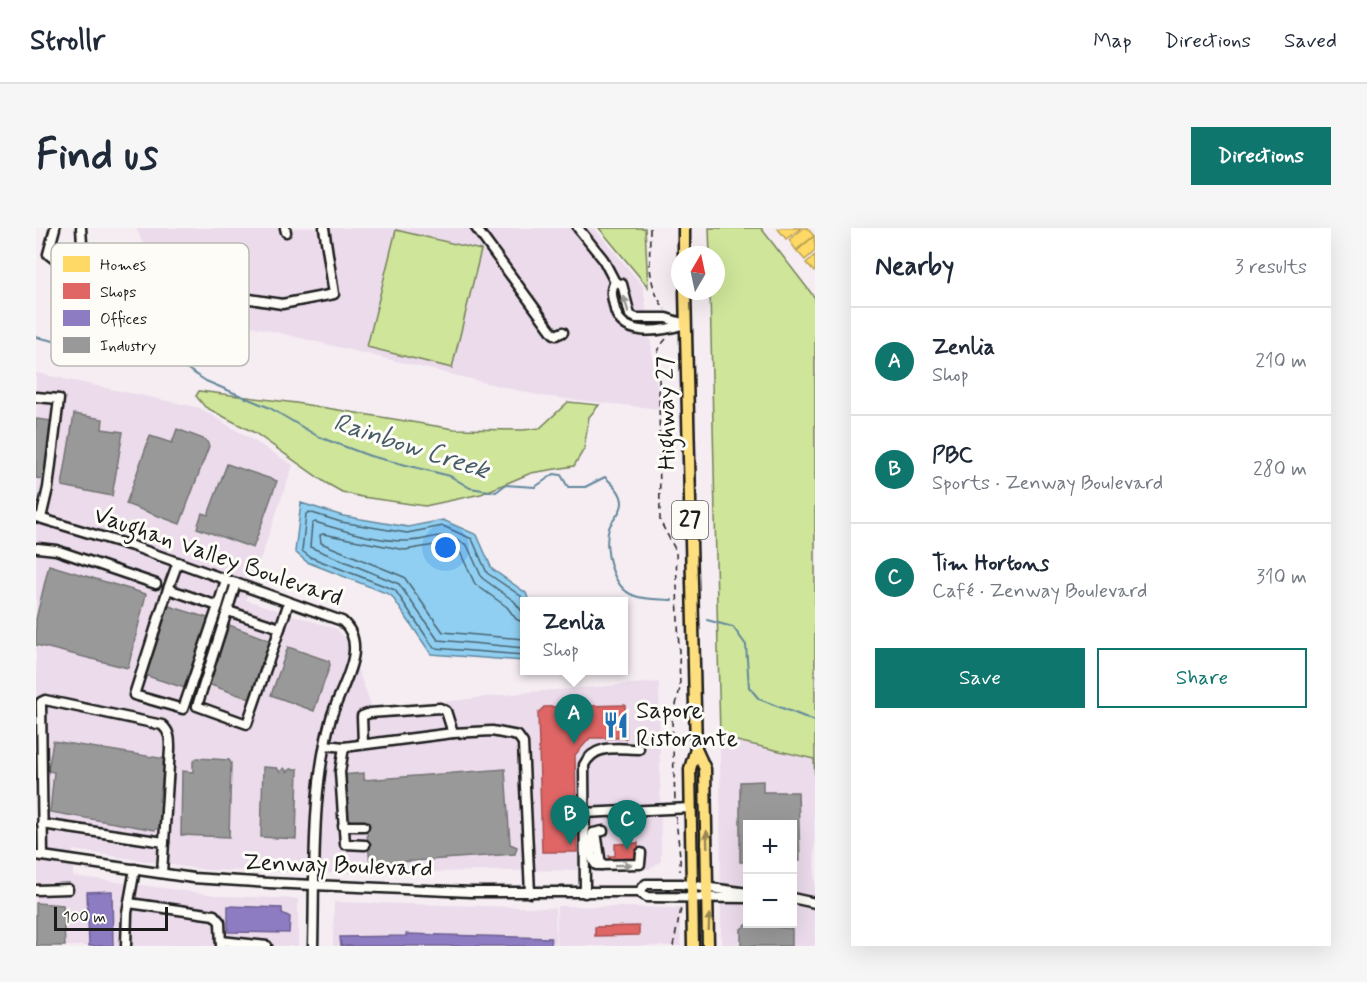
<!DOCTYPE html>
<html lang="en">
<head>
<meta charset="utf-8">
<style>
  :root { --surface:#fff; --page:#f6f6f7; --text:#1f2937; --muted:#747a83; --line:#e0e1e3; --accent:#0f766e }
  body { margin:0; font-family:Mynerve,sans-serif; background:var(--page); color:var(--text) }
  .controls { position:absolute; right:18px; bottom:18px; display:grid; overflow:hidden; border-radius:0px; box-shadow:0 6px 24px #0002 }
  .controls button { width:54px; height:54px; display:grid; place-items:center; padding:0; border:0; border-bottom:2px solid var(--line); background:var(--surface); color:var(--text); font:30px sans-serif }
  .compass { position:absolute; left:635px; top:18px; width:54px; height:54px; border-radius:50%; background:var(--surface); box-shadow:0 6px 24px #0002; rotate:9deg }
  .scale { position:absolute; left:18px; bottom:15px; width:114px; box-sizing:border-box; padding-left:6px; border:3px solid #1c1c1c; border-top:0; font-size:16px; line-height:21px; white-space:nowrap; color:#1c1c1c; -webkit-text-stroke:4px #fdfcf7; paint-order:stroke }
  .you { position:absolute; left:410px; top:320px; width:21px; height:21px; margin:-15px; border:4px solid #fff; border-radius:50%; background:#1a73e8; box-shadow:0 0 0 9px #1a73e833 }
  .badge { display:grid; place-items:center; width:39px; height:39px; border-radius:50%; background:var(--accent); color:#fff; font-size:20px; font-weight:700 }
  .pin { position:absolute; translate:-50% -50px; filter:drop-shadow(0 2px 3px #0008) }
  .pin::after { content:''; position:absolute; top:32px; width:21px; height:18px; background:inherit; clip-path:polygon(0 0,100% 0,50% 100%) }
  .popup { position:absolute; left:484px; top:369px; width:108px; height:78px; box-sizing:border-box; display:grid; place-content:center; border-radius:0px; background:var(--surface); filter:drop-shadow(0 2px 4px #0005); font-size:20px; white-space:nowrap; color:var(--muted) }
  .popup b { font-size:22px; color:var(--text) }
  .popup::after { content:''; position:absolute; left:50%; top:100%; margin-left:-12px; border:12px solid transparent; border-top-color:var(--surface) }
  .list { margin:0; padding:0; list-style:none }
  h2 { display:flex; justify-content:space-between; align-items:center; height:78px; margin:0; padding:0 24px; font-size:26px }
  h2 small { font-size:20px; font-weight:400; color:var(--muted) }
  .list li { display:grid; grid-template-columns:39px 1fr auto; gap:18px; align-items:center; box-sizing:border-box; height:108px; padding:0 24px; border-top:2px solid var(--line) }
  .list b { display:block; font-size:22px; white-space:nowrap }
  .list p { margin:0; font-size:20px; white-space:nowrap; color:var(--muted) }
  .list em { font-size:20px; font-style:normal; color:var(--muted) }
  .actions { display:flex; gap:12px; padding:18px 24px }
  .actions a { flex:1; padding:14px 0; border:2px solid var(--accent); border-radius:0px; text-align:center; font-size:21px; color:var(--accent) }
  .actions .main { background:var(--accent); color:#fff }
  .map { position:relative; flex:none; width:779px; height:718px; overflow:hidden; border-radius:0px }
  header { display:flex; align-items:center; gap:36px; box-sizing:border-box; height:84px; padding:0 30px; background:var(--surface); border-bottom:2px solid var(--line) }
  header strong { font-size:28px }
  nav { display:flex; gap:33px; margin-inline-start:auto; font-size:21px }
  .intro { display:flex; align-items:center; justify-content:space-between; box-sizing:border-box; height:144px; padding:0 36px }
  h1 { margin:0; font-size:42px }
  .button { padding:15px 27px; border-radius:0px; background:var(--accent); color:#fff; font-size:21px; font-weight:700 }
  main { display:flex; gap:36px; padding:0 36px }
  aside { flex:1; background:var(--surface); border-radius:0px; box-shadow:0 6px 24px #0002 }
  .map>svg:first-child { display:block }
  .built { fill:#ebdbeb; fill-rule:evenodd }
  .green { fill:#cee59a; stroke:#75805b; stroke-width:1.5 }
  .water { fill:#90cff1; stroke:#62879c; stroke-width:1.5 }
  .homes { fill:#ffd966; stroke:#bba050; stroke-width:1.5 }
  .shops { fill:#e06666; stroke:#a55050; stroke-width:1.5 }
  .offices { fill:#8e7cc3; stroke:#6c5f91; stroke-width:1.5 }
  .industry { fill:#999; stroke:#747474; stroke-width:1.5 }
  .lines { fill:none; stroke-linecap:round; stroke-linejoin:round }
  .shore { stroke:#4a6471; stroke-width:1.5 }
  .stream { stroke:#62879c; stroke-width:2 }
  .minor-casing { stroke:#1c1c1c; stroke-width:13 }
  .major-casing { stroke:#1c1c1c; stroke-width:15 }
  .path { stroke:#1c1c1c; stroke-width:1.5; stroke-dasharray:6 4.5; stroke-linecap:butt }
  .minor { stroke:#fdfcf7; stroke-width:8 }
  .major { stroke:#fedf80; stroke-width:10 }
  .oneway { fill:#989794 }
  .oneway2 { fill:#988753 }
  .labels { text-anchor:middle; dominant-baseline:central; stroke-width:6; stroke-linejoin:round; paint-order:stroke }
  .shield { fill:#fdfcf7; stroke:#605f5e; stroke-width:1.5 }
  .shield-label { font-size:22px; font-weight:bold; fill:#1c1c1c }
  .street-label { font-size:24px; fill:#1c1c1c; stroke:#fdfcf7 }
  .poi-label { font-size:24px; fill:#1c1c1c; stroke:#fdfcf7; text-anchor:start }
  .water-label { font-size:26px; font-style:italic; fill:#455b67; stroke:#fdfcf7 }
  .key { fill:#fdfcf7; stroke:#bab9b5; stroke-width:1.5 }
  .key-label { font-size:16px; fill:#1c1c1c }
</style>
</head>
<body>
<header>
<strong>Strollr</strong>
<nav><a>Map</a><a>Directions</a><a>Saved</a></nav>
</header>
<div class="intro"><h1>Find us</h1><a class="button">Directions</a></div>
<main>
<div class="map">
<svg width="779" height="718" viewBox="0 0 779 718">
  <rect width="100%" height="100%" fill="#f5edf2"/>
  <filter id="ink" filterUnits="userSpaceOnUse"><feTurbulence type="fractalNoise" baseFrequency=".0167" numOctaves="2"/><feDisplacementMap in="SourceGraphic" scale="12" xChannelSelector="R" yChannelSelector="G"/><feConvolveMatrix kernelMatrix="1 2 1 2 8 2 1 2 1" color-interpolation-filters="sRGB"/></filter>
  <g filter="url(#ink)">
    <g class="built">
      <path d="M 100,0 L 558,0 L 607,58 L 624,181 L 505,168 L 137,79 Z"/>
      <path d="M 0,145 L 164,180 L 257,237 L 210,372 L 301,401 L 310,411 L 337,482 L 495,464 L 623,454 L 625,633 L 613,641 L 299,645 L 170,642 L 37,622 L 37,648 L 186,668 L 262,671 L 262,718 L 0,718 Z"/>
      <path d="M 684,509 L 778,531 L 779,718 L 685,718 ZM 712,596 L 756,596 L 756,696 L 712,696 Z"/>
      <path d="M 298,674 L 519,680 L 520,718 L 297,718 Z"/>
      <path d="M 521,678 L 643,680 L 645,718 L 521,718 Z"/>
    </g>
    <g class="green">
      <path d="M 563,0 L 609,0 L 612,59 Z"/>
      <path d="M 673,0 L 725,0 L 779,70 L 779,551 L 778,531 L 684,509 L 674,63 L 680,63 L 680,27 L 674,27 Z"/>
      <path d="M 360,2 L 445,22 L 416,140 L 331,119 Z"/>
      <path d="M 163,163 L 260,175 L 418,201 L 487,202 L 504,200 L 532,174 L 563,177 L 553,189 L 548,221 L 538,238 L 495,245 L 445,266 L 389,278 L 326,269 L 306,264 L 290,255 L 219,205 L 169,179 L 160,168 Z"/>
    </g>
    <path class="water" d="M 265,275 L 307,288 L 372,299 L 407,292 L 441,307 L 456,341 L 490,365 L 493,373 L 488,374 L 488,433 L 395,426 L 355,367 L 271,334 L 259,324 Z"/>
    <g class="homes">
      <path d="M 744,0 L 765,0 L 750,11 L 742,1 Z"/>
      <path d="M 768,0 L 771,0 L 778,8 L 760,22 L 753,12 Z"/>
      <path d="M 778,8 L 779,23 L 769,32 L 761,23 Z"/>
      <path d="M 779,27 L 779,43 L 778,44 L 770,35 Z"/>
    </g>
    <g class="shops">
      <path d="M 589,477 L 590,510 L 554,510 L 539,527 L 541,624 L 506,624 L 502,485 L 508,479 Z"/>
      <path d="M 602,615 L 602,634 L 573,632 L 573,628 L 579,628 L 579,616 Z"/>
      <path d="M 603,698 L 603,707 L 559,708 L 559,699 Z"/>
    </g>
    <g class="offices">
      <path d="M 76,663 L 77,718 L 53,718 L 51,664 Z"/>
      <path d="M 192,678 L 246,680 L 246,685 L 254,689 L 253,705 L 192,704 Z"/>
      <path d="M 370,706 L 515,710 L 515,718 L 305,718 L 304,709 L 370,708 Z"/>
    </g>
    <g class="industry">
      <path d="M 38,186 L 67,191 L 66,201 L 87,204 L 76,268 L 26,258 Z"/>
      <path d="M 0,191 L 16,193 L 8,251 L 0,250 Z"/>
      <path d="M 141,201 L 170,212 L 173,218 L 144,296 L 90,276 L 114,208 L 136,215 Z"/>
      <path d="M 191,236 L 241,253 L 217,320 L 161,300 L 166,285 L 172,287 Z"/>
      <path d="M 13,337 L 110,366 L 92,440 L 0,417 L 0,391 Z"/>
      <path d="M 130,377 L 175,391 L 152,461 L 108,447 Z"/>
      <path d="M 193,397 L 238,414 L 217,472 L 172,456 Z"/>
      <path d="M 252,419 L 293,433 L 294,437 L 278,483 L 235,467 Z"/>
      <path d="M 17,513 L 130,531 L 123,573 L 128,574 L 124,599 L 119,602 L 14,584 L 18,544 L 12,543 Z"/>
      <path d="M 161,530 L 193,532 L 195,535 L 193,609 L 145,607 L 146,543 L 157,544 L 157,534 Z"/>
      <path d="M 227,539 L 241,540 L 244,544 L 248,540 L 251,544 L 255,541 L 262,541 L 260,611 L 225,609 Z"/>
      <path d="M 469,541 L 474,616 L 481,619 L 479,626 L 334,636 L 330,595 L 310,597 L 306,547 L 328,545 L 328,552 Z"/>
      <path d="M 727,553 L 727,564 L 762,564 L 764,633 L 756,633 L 756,596 L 712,596 L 712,634 L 704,634 L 704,554 Z"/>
      <path d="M 0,675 L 27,677 L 29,718 L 0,718 Z"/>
      <path d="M 712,696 L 756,701 L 756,718 L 705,718 L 705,701 Z"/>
    </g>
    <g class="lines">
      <g class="shore">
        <path d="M 488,377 L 485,368 L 451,345 L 436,311 L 407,298 L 371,305 L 305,294 L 273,284 L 270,286 L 266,323 L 274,329 L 359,362 L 398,420 L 488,427"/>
        <path d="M 488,386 L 478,373 L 446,350 L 431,317 C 397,300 403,312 372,313 C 347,314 304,302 279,294 L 276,296 L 274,319 L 363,356 L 402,412 L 488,420"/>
        <path d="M 488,395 L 480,391 L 471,379 L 439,356 L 424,324 L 405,316 L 369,322 L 287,306 L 284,307 L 285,315 L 368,349 L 407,404 L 488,411"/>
      </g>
      <g class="stream">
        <path d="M 0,109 L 31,116 L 135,130 L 170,153 L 234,180 L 283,209 L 334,228 L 414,248 L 434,260 L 460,264 L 469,257 L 499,259 L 518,246 L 525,247 L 532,259 L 549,259 L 569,249 C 576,256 586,264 586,275 C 586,285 576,291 573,300 C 567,320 576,361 599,368 C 610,372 624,371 636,372"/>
        <path d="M 671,392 L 697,399 L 710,417 L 713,459 L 723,471 L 779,493"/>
      </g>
      <g class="minor-casing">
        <g id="minor">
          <path d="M 19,0 L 12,26 L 34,43 L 246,76 L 298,66 L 288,0"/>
          <path d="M 45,0 L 48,45"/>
          <path d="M 249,0 L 250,4"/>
          <path d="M 440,0 L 517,105 L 520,107 L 527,104"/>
          <path d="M 542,0 L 567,31 L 579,54 L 586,56 L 594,87 L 600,90 L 630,90 L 649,96"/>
          <path d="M 579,54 C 574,62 576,68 578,77 C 583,111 624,104 649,96"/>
          <path d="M 0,169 L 23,171 L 12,260 L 5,290"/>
          <path d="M 0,289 L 96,318 L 306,393 C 335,418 304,459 295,490 C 275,563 279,642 277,718"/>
          <path d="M 2,320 L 20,322 L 120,356"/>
          <path d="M 142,334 L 132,361 L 182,378 L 190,352"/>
          <path d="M 200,355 L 161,478 L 211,496 L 253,374"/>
          <path d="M 132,361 L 98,467 L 147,481 L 182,378"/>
          <path d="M 192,383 L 244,400"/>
          <path d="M 327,516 L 326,488 L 334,485 L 404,480 L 410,483 L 417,505"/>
          <path d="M 289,517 L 308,519 L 417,505 L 456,503 L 482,508 L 487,515 L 494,665"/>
          <path d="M 308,519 L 304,544 L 309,616 L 329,617"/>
          <path d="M 547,585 L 655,580"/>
          <path d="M 6,596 L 128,614"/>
          <path d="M 307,598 L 328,598"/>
          <path d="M 567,603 L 557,605 C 554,615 554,630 560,637 L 604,636 L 605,625"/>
          <path d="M 561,610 L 565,637"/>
          <path d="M 0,627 L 157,650 L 233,655 L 435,664 L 603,664 L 611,669 L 712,670"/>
          <path d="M 7,628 L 5,474 L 9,472 L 126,497 C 134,504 134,511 134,521 L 126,645"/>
          <path d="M 0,662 L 32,661"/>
          <path d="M 603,664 L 610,656 L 645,656 L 712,665"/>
          <path d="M 549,665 L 548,537 C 559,515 582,521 603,521"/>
          <path d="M 756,670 L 779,675"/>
          <path d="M 93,675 L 178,687 L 184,694 L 185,718"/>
          <path d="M 185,713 L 231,718"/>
          <path d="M 90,718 L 91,685 L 99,641"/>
        </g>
      </g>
      <g class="major-casing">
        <g id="major">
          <path d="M 648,0 L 648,27"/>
          <path d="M 649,63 L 660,521 L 654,541 L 657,718"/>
          <path d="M 660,521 L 669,541 L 672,718"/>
        </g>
      </g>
      <g class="path">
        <path d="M 614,0 C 614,29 610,57 629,81"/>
        <path d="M 630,111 C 619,123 620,132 623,147 L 624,293 L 640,323 L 644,460 L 636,494 L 639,572"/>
        <path d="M 640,589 C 641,608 645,624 644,643"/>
        <path d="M 637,718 L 645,681"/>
      </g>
      <use href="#minor" class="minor"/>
      <use href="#major" class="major"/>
    </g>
    <defs><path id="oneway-solid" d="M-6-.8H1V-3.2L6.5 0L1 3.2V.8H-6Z" transform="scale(1.5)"/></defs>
    <g class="oneway">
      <use href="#oneway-solid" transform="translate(590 76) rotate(-106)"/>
      <use href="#oneway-solid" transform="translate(587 637) rotate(-1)"/>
    </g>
    <g class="oneway2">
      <use href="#oneway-solid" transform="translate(671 611) rotate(-92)"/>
      <use href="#oneway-solid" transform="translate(673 694) rotate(-88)"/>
    </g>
  </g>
  <defs>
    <g id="restaurant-bare" transform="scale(2.07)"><path d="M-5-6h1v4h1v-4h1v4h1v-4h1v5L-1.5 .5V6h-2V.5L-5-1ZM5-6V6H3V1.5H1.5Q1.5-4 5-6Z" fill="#1f6fb2" stroke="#fdfcf7" stroke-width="2.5" paint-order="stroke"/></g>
  </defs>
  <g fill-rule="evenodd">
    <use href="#restaurant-bare" x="580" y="497"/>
  </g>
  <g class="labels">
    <rect class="shield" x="636" y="273" width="36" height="38" rx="4.5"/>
    <g class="shield-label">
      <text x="654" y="292">27</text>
    </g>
    <g class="street-label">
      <text transform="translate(631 185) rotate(-91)">Highway 27</text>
      <text transform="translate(182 329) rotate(19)">Vaughan Valley Boulevard</text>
      <text transform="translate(302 638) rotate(2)">Zenway Boulevard</text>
    </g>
    <g class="poi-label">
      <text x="600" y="483">Sapore<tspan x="600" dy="28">Ristorante</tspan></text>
    </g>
    <g class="water-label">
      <text transform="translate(375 219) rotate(18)">Rainbow Creek</text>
    </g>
  </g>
  <rect x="15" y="15" width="198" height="123" rx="9" class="key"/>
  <rect x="27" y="28" width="27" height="16" fill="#ffd966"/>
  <rect x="27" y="55" width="27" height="16" fill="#e06666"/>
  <rect x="27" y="82" width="27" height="16" fill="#8e7cc3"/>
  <rect x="27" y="109" width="27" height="16" fill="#999"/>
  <g class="key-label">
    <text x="64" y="42">Homes</text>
    <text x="64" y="69">Shops</text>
    <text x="64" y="96">Offices</text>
    <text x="64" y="123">Industry</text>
  </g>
</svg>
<div class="controls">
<button>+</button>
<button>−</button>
</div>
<svg class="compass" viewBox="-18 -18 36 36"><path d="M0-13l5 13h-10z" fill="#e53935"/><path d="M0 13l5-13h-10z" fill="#747a83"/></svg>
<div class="scale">100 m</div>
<div class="you"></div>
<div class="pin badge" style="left:538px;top:516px">A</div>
<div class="popup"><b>Zenlia</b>Shop</div>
<div class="pin badge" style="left:534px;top:617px">B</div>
<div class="pin badge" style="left:591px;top:622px">C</div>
</div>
<aside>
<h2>Nearby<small>3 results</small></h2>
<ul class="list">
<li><span class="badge">A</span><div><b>Zenlia</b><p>Shop</p></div><em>210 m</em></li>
<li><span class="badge">B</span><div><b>PBC</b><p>Sports · Zenway Boulevard</p></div><em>280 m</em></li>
<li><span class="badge">C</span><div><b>Tim Hortons</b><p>Café · Zenway Boulevard</p></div><em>310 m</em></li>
</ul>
<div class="actions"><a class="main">Save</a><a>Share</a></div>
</aside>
</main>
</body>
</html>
